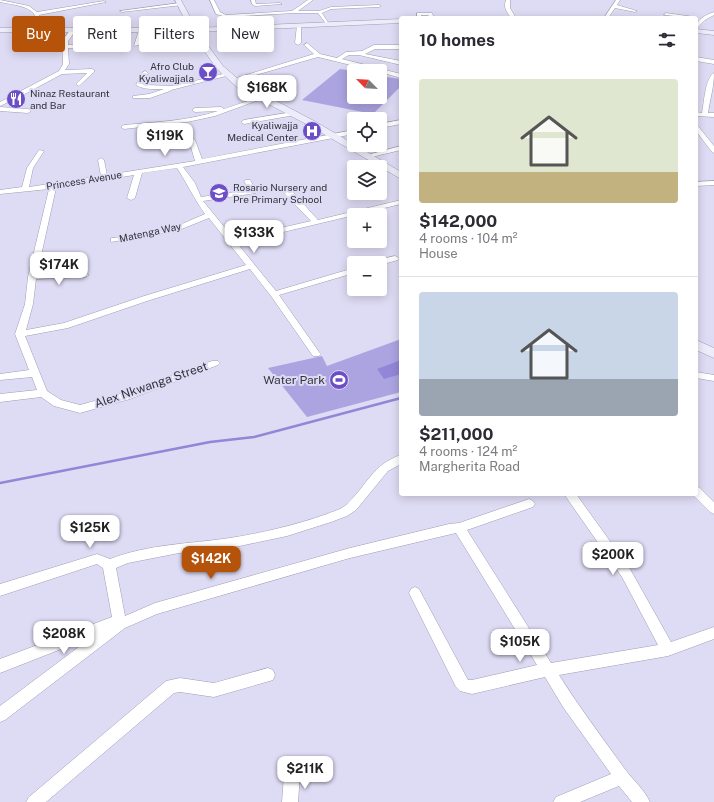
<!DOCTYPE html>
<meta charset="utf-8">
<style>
body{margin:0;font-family:"Public Sans",sans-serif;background:#f2f2f3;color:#2b2b33;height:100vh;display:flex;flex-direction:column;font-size:15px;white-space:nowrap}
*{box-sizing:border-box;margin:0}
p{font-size:13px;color:#7c7c81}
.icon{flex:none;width:22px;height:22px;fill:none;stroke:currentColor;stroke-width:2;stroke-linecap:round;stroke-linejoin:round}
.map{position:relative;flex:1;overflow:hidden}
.panel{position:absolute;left:399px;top:16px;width:299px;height:480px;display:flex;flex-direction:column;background:#fff;border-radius:4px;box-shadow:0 2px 10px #0003}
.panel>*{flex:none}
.top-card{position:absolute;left:12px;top:16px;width:327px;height:36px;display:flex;gap:8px}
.needle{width:26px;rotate:294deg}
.buttons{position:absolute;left:347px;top:64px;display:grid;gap:8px}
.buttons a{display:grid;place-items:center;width:40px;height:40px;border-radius:4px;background:#fff;box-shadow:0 2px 10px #0003;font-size:20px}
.price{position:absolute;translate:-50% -34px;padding:0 9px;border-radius:8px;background:#fff;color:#222;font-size:13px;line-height:26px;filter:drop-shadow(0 1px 2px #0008)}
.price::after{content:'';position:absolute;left:50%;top:24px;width:12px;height:9px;margin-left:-6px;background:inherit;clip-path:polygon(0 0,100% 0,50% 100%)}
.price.on{background:#b45309;color:#fff}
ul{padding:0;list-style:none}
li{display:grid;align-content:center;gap:8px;height:212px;padding:0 20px}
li+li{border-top:1px solid #e1e1e2}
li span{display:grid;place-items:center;height:124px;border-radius:4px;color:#555}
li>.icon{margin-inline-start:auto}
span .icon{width:72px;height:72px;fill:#fffc;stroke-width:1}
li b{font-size:17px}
h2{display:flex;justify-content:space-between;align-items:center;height:48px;padding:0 20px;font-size:17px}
.pill{padding:0 14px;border-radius:4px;background:#fff;box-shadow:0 2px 10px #0003;font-size:14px;line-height:36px}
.pill.on{background:#b45309;color:#fff}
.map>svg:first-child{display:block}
.green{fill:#aca4e1}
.water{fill:#9386d7}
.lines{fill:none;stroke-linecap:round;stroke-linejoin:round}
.stream{stroke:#9386d7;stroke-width:2.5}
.street-casing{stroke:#9f9cb4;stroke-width:1}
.secondary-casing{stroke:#9f9cb4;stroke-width:1}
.street{fill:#fff;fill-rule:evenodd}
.secondary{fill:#edecfa;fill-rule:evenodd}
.labels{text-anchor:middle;stroke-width:4;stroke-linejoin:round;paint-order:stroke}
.far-poi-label{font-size:10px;fill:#33323b;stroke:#dedbf4;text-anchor:end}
.far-street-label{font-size:10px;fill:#33323b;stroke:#dedbf4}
.poi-label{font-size:12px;fill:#33323b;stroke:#dedbf4;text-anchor:end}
.street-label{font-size:12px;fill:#33323b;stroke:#dedbf4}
</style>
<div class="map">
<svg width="714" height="802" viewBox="0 0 714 802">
<rect width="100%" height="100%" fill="#dedbf4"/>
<g class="green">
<polygon points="340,69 354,71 354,97 380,97 380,76 401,79 401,86 373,114 302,100"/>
<polygon points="401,339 401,392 307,417 268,368 322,356 327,366"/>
</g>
<polygon class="water" points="401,360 401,374 384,379 377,369"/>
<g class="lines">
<polyline class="stream" points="0,483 210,442 254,437 401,398"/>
<defs>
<g id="street">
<path d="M0 0 29 6 37 12 104 1 106 2 39 15C45 30 32 43 18 48L16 47V45C28 40 46 23 31 11 23 5 9 4 0 2Z"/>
<polygon points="210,0 214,0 220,12 226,15 292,11 308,0 313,0 298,11 319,11 331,7 379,5 381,6 379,7 331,9 322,13 329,24 327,25 318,13 294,13 226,17 216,14"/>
<polygon points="251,0 255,0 256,4 280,3 282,4 255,6 252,4"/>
<path d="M506 0H510V8L516 18H511C507 12 503 8 506 0Z"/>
<polygon points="616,0 620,0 617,5 637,11 635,12 615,8 608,18 604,18"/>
<polygon points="180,3 182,5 122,12 120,11"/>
<path d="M714 12V15L705 20 696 29C696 19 706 15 714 12Z"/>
<polygon points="417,13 432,13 434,18 430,18 428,15 421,15 421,18 417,18"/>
<polygon points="666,13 694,17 696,18 664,15"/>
<polygon points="299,24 301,25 301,43 298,45 295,43 297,25"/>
<polygon points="142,28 145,30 139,45 134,46 139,30"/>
<polygon points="71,29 76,30 68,41 68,45 98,45 101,47 98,49 68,48 69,64 65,70 92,69 94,70 94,72 79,86 76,84 87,73 62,74 21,96 0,106 0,102 59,71 63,64 62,41"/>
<polygon points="307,43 320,54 337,58 346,52 362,51 374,45 401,45 401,49 375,49 365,54 401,61 401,65 359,55 349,55 342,59 401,74 401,78 380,72 380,71 375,71 318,57 235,81 230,80 314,54 304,45"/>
<polygon points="696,57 714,60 714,64 696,61"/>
<path d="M145 71 148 73 142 84 146 85 174 86 227 73 230 75 171 90 170 91 150 98H133V96L149 94 164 89C155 89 144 90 136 85L142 73Z"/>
<path d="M714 73C714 86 710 100 708 113H714V117L696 116V112L702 113C704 103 705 78 714 73Z"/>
<path d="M259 97 264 98 215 116 187 122 124 129 121 127 124 125C155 122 188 121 218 111L195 112 192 110 195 108 221 107 224 109Z"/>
<polygon points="0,107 28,109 31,111 28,113 0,111"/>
<polygon points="293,112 296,114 295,115 244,124 241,122 244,120"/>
<polygon points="401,120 401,124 380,128 380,124"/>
<polygon points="696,125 698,126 714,146 714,153 712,152 696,131"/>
<path d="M354 130V134L183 167 195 183 201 197 249 190 244 181 246 180H250L257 191 256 193 203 201 234 239 311 221 284 193V189H290L318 220 401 200V204L237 243 276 291 354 268V273L279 295 319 352 321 354 319 356H313L271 296 250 269 147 301 68 328 25 336 47 391 61 400 80 405 123 393 212 361H218L220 363 218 365 130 399 80 413 54 406 41 397 0 402V394L37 390 32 377 0 380V374L29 370 15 334 25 304 28 277 49 189 0 194V190L22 187 27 168 39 150 44 151 33 168 29 187 101 176 98 160 101 158 104 160 107 175 195 161 189 140 192 138 195 140 202 159ZM177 168C187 183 194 199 205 214L177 226 114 238H111V242L179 230 209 218 246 265 141 297 64 323 26 330 33 304 36 279 85 277 89 275 85 273 37 274 56 188 134 175 127 198 131 200 135 198 142 173Z"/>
<polygon points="401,146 401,150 367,158 364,156"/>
<polygon points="714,181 714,185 696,186 696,182"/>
<polygon points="395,256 399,258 398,260 380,265 380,263 373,263 374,261"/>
<polygon points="696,372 714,375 714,381 696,378"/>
<path d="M401 455V464L388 471 356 510 347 516 331 522 287 536 230 548 179 553 128 563 116 568 125 616 155 603 350 548 449 524 459 523 529 499 533 501 535 504 533 507 467 530 551 663 658 645 622 577 564 494H576L630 569 671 642 714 627V639L668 656 559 675C579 707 602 737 624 768 632 779 644 789 650 802H632L619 786 580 802H553L556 797 611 774 563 707 545 677 472 694 460 691 456 687 409 593 411 589 415 587 419 589 468 680H472L537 665 456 533 350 558 157 614 125 628 5 720 0 722V706L92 637 0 673V659L112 617 103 568 97 564 0 596V584L97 554 110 559C149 544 189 544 230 538 262 533 296 525 327 514 334 511 343 509 348 503 367 485 373 464 401 455Z"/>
<polygon points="696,486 700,488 714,502 714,514 710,512 692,494 696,494"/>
<polygon points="268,668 273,670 275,675 273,680 214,697 180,692 174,693 46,802 26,802 29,797 166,681 180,678 214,683"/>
<polygon points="292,767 297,770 300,775 298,802 282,802 284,775 287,770"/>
</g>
<g id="secondary">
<polygon points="175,0 181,0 196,28 401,19 401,23 198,32 223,66 244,84 316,122 401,172 401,179 310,126 238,88 217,69 191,32 0,32 0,28 189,28"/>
<polygon points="696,29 714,31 714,35 696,33"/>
<polygon points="696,340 714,348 714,358 696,350"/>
</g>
</defs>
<use href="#street" class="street-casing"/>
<use href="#secondary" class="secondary-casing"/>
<use href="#street" class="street"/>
<use href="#secondary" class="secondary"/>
</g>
<defs>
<symbol id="bar-disc" viewBox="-11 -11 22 22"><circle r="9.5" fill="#6c4ec7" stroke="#dedbf4"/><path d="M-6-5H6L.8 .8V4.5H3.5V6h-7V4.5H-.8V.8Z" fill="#fff"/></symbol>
<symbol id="restaurant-disc" viewBox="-11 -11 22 22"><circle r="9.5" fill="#6c4ec7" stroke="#dedbf4"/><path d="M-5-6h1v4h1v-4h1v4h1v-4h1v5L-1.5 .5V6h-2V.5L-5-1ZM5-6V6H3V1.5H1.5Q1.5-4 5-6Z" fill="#fff"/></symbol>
<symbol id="hospital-disc" viewBox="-11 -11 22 22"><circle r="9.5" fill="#6c4ec7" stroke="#dedbf4"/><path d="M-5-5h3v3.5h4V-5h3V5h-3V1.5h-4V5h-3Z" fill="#fff"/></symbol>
<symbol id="school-disc" viewBox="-11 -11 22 22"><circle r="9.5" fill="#6c4ec7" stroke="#dedbf4"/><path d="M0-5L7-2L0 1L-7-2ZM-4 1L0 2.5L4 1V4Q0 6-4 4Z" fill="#fff"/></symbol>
<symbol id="stadium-disc" viewBox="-11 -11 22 22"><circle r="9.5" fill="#6c4ec7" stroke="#dedbf4"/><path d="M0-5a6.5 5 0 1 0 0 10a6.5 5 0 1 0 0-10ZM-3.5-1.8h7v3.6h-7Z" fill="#fff"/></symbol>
</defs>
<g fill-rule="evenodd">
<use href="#bar-disc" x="197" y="61" width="22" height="22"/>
<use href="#restaurant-disc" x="5" y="88" width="22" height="22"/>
<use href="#hospital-disc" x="301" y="120" width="22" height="22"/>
<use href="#school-disc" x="208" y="182" width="22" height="22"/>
<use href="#stadium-disc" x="328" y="369" width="22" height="22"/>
</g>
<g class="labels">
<g class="far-poi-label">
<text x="194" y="70">Afro Club<tspan x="194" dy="12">Kyaliwajjala</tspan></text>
<text x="30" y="97" text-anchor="start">Ninaz Restaurant<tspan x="30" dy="12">and Bar</tspan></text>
<text x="298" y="129">Kyaliwajja<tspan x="298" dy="12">Medical Center</tspan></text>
<text x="233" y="191" text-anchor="start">Rosario Nursery and<tspan x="233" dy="12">Pre Primary School</tspan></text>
</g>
<g class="far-street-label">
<text transform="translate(84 180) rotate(-9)" y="4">Princess Avenue</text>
<text transform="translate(150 232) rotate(-12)" y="4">Matenga Way</text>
</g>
<g class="poi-label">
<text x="325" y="384">Water Park</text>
</g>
<g class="street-label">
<text transform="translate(151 385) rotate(-19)" y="4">Alex Nkwanga Street</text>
</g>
</g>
</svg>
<div class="buttons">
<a><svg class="needle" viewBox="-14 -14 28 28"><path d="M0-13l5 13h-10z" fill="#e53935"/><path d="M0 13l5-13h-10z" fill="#7c7c81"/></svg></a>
<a><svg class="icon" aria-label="locate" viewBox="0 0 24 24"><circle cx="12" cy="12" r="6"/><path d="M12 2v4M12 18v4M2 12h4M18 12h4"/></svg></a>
<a><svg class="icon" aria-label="layers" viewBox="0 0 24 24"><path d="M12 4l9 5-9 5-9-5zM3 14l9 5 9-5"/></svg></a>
<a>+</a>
<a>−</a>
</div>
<b class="price" style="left:267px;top:109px">$168K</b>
<b class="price" style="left:165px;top:157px">$119K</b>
<b class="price" style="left:254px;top:254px">$133K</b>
<b class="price" style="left:59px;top:286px">$174K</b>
<b class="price" style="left:90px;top:549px">$125K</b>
<b class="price" style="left:613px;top:576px">$200K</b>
<b class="price on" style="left:211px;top:580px">$142K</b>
<b class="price" style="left:64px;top:655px">$208K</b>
<b class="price" style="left:520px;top:663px">$105K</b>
<b class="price" style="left:305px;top:790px">$211K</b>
<div class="top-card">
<a class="pill on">Buy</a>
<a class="pill">Rent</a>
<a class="pill">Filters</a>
<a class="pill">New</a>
</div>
<section class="panel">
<h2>10 homes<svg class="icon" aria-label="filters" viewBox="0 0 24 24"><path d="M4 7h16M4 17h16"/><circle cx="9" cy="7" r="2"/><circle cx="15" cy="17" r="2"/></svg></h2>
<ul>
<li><span style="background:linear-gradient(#dfe7d0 75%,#c2b280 0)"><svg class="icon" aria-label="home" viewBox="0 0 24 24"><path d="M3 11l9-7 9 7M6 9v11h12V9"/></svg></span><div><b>$142,000</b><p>4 rooms · 104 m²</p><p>House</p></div></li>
<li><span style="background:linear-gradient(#c9d6e8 70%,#9aa5b1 0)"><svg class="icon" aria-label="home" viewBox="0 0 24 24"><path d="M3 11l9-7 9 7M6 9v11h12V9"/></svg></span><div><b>$211,000</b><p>4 rooms · 124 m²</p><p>Margherita Road</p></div></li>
</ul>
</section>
</div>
